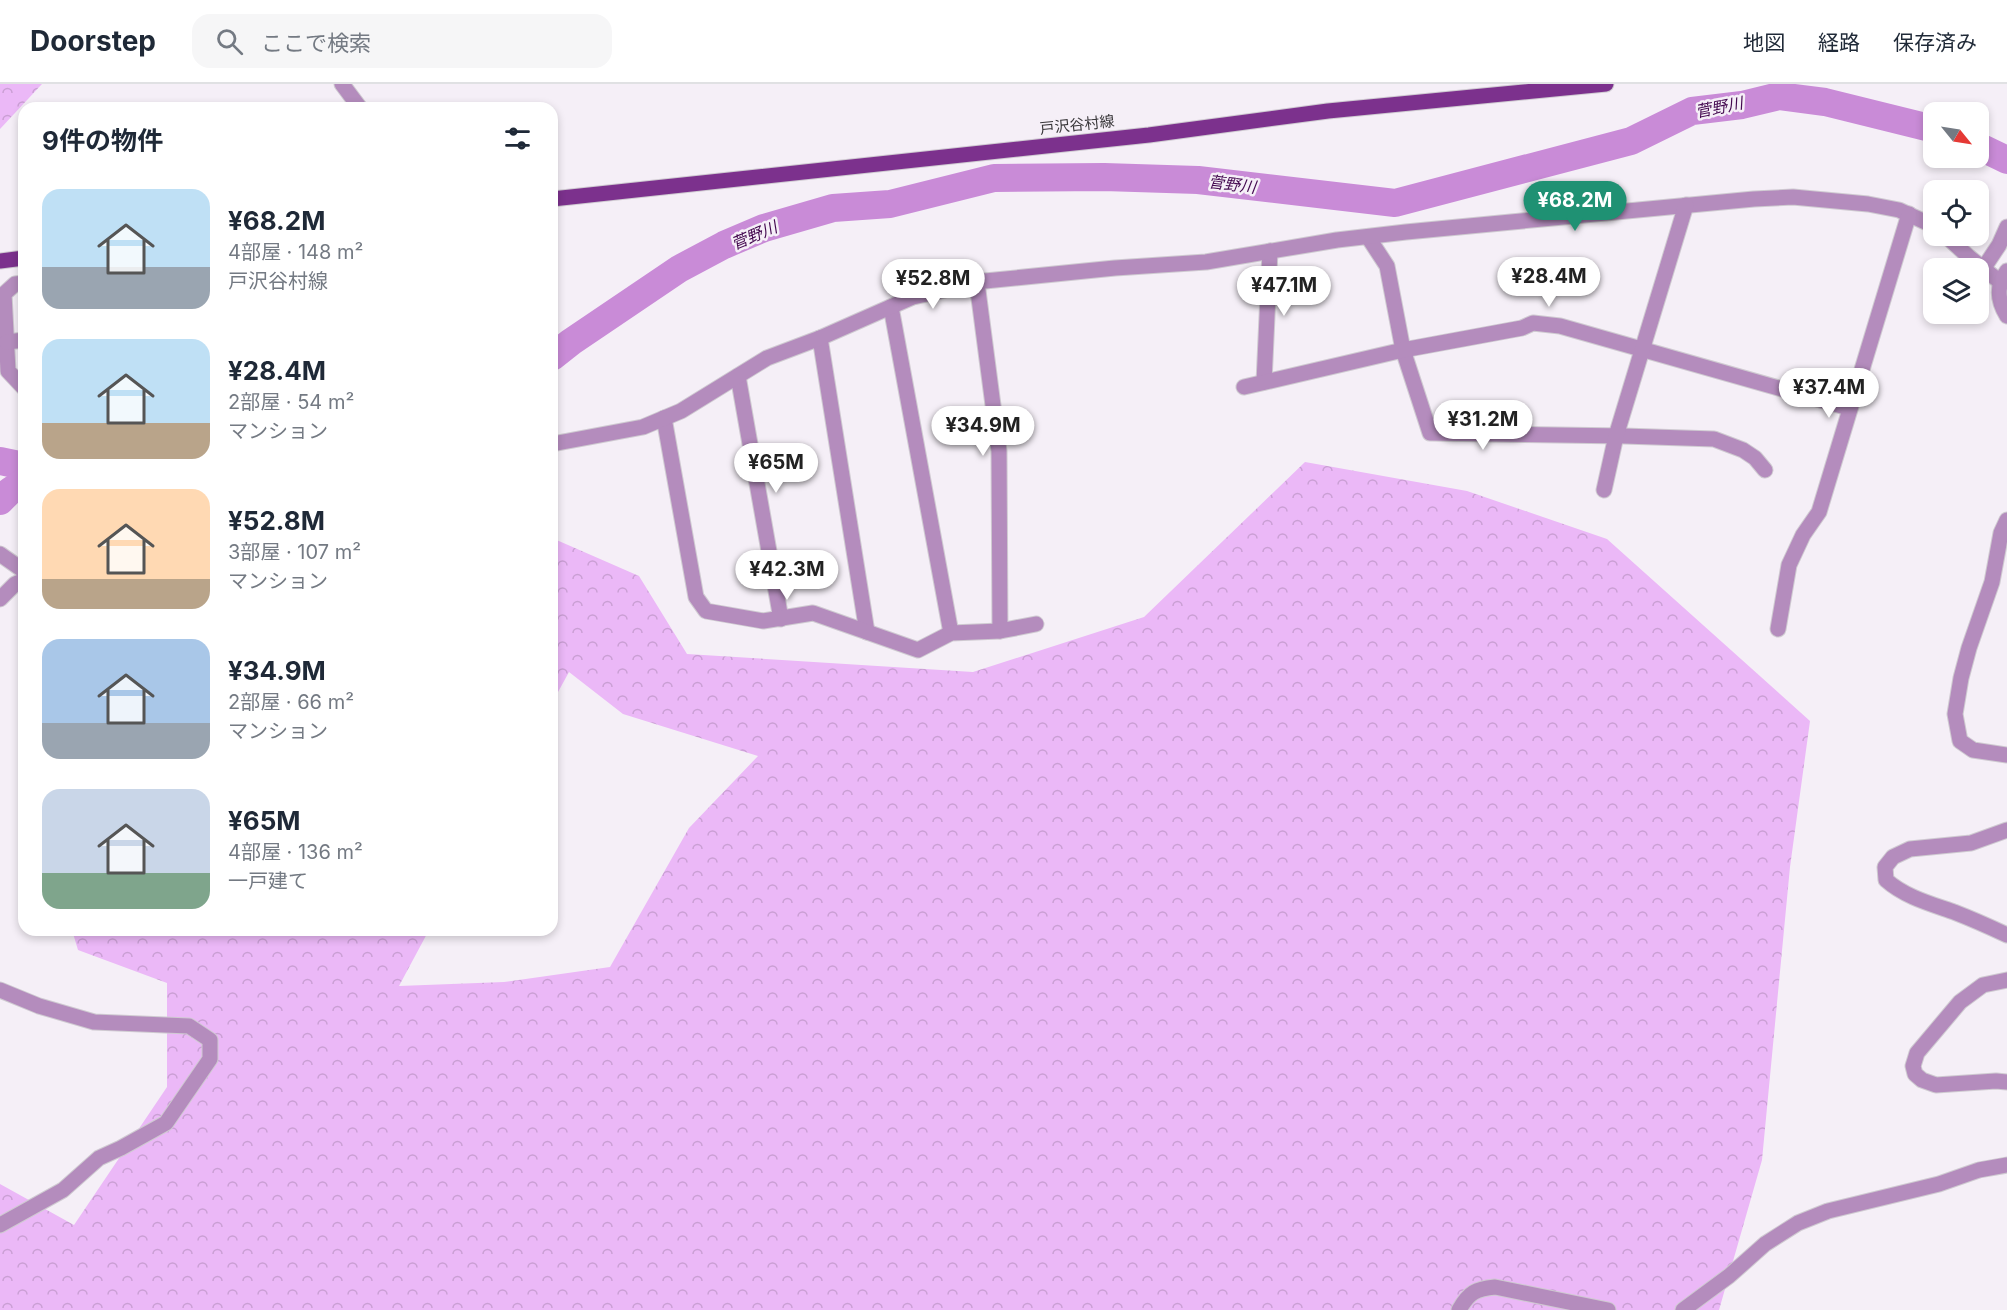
<!DOCTYPE html>
<html lang="ja">
<meta charset="utf-8">
<style>
body{margin:0;font-family:Inter,"Noto Sans JP",sans-serif;background:#f6f6f7;color:#1f2937;height:100vh;display:flex;flex-direction:column;font-size:22px;white-space:nowrap}
*{box-sizing:border-box;margin:0}
p{font-size:20px;color:#747a83}
.icon{flex:none;width:33px;height:33px;fill:none;stroke:currentColor;stroke-width:2;stroke-linecap:round;stroke-linejoin:round}
.map{position:relative;flex:1;overflow:hidden}
.panel{position:absolute;left:18px;top:18px;width:540px;height:834px;display:flex;flex-direction:column;background:#fff;border-radius:18px;box-shadow:0 3px 9px #0003}
.panel>*{flex:none}
.needle{width:39px;rotate:120deg}
.buttons{position:absolute;left:1923px;top:18px;display:grid;gap:12px}
.buttons a{display:grid;place-items:center;width:66px;height:66px;border-radius:12px;background:#fff;box-shadow:0 3px 9px #0003;font-size:30px}
.price{position:absolute;translate:-50% -51px;padding:0 14px;border-radius:21px;background:#fff;color:#222;font-size:20px;line-height:39px;filter:drop-shadow(0 2px 3px #0008)}
.price::after{content:'';position:absolute;left:50%;top:36px;width:18px;height:14px;margin-left:-9px;background:inherit;clip-path:polygon(0 0,100% 0,50% 100%)}
.price.on{background:#1f9173;color:#fff}
ul{padding:0;list-style:none}
li{display:flex;align-items:center;gap:18px;height:150px;padding:0 24px}
li span{display:grid;place-items:center;flex:none;width:168px;height:120px;border-radius:18px;color:#555}
li>.icon{margin-inline-start:auto}
span .icon{width:72px;height:72px;fill:#fffc;stroke-width:1}
li b{font-size:26px}
h2{display:flex;justify-content:space-between;align-items:center;height:72px;padding:0 24px;font-size:26px}
header{display:flex;align-items:center;gap:36px;box-sizing:border-box;height:84px;padding:0 30px;background:#fff;border-bottom:2px solid #e0e1e3}
header strong{font-size:28px}
nav{display:flex;gap:33px;margin-inline-start:auto;font-size:21px}
.search{width:420px;height:54px;background:#f6f6f7;display:flex;align-items:center;gap:15px;box-sizing:border-box;padding:0 21px;border-radius:18px;color:#747a83;font-size:22px}
.map>svg:first-child{display:block}
.forest{fill:url(#forest-crowns)}
.lines{fill:none;stroke-linecap:round;stroke-linejoin:round}
.river{stroke:#c98bd7;stroke-width:28}
.minor-casing{stroke:#cfcad1;stroke-width:17}
.major-casing{stroke:#cfcad1;stroke-width:17}
.minor{stroke:#b48cbd;stroke-width:15}
.major{stroke:#7c318d;stroke-width:15}
.labels{text-anchor:middle;stroke-width:5;stroke-linejoin:round;paint-order:stroke}
.street-label{font-size:15px;fill:#383639;stroke:#f5eff7}
.water-label{font-size:16px;font-style:italic;fill:#440950;stroke:#f5eff7}
</style>
<header>
<strong>Doorstep</strong>
<div class="search"><svg class="icon" aria-label="search" viewBox="0 0 24 24"><circle cx="10" cy="10" r="6"/><path d="M15 15l6 6"/></svg>ここで検索</div>
<nav><a>地図</a><a>経路</a><a>保存済み</a></nav>
</header>
<div class="map">
<svg width="2007" height="1226" viewBox="0 0 2007 1226">
<defs>
<pattern id="forest-crowns" width="20" height="18" patternUnits="userSpaceOnUse" patternTransform="scale(1.5)"><rect width="20" height="18" fill="#ebb8f7"/><path d="M2 6a3 3 0 1 1 6 0M12 15a3 3 0 1 1 6 0" fill="none" stroke="#ca9fd4"/></pattern>
</defs>
<rect width="100%" height="100%" fill="#f5eff7"/>
<g class="forest">
<polygon points="0,0 42,0 0,45"/>
<polygon points="1305,378 1467,407 1607,455 1810,637 1790,783 1762,1076 1719,1226 0,1226 0,1100 74,1141 167,1003 167,899 78,866 72,846 429,846 399,902 504,898 610,883 689,744 758,672 623,630 569,588 552,619 552,454 639,492 687,570 973,588 1144,533"/>
</g>
<g class="lines">
<g class="river">
<polyline points="1978,62 2007,76"/>
<polyline points="552,273 571,258 679,185 724,161 764,144 833,124 890,120 994,94 1104,93 1198,96 1395,119 1631,57 1692,27 1742,21 1779,12 1825,18 1934,45"/>
<polyline points="0,377 24,382"/>
<polyline points="0,417 10,407 24,398"/>
</g>
<defs>
<g id="minor">
<polyline points="342,0 360,24"/>
<polyline points="1946,152 1969,173 1999,197"/>
<polyline points="1368,153 1387,182 1403,266 1430,349 1624,352 1714,355 1743,366 1755,374 1765,386"/>
<polyline points="1983,185 1999,161 2007,143"/>
<path d="M2007 187C1996 202 1997 216 2007 232"/>
<polyline points="24,199 15,200 4,210 8,287 24,304"/>
<polyline points="977,199 999,367 1000,547"/>
<polyline points="891,223 951,549"/>
<polyline points="820,254 867,548"/>
<polyline points="7,258 24,256"/>
<polyline points="738,292 781,535"/>
<polyline points="1264,298 1270,167"/>
<polyline points="1244,303 1403,266 1522,244 1533,239 1560,242 1849,324"/>
<polyline points="664,334 696,513 706,527 763,537 813,529 918,566 951,549 1000,547 1036,540"/>
<polyline points="552,360 643,343 681,327 767,274 820,254 913,213 985,197 1115,184 1206,178 1337,156 1406,148 1754,115 1793,113 1868,120 1899,126 1934,142"/>
<polyline points="1604,406 1616,352 1686,121"/>
<polyline points="2007,436 2001,449 1992,498 1969,564 1961,594 1955,630 1960,657 1973,666 2007,671"/>
<polyline points="0,470 24,487"/>
<polyline points="0,515 15,500 24,496"/>
<polyline points="1778,545 1789,481 1803,451 1819,428 1909,130"/>
<path d="M2007 746 1971 759 1910 765 1893 773 1885 783 1886 796C1905 813 1931 820 1954 828 1972 835 1990 843 2007 851"/>
<polyline points="2007,896 1983,901 1960,918 1917,969 1913,982 1915,990 1922,996 1936,1001 1996,997 2007,998"/>
<polyline points="0,906 39,922 94,938 189,942 210,956 210,975 166,1039 121,1064 99,1074 63,1106 0,1141"/>
<path d="M1459 1226C1469 1208 1476 1205 1495 1203L1608 1226"/>
<polyline points="1683,1226 1729,1192 1765,1160 1798,1139 1828,1127 1939,1100 1979,1086 2007,1081"/>
</g>
<g id="major">
<polyline points="552,115 1149,51 1328,27 1606,0"/>
<polyline points="0,177 24,174"/>
</g>
</defs>
<use href="#minor" class="minor-casing"/>
<use href="#major" class="major-casing"/>
<use href="#minor" class="minor"/>
<use href="#major" class="major"/>
</g>
<g class="labels">
<g class="street-label">
<text transform="translate(1077 41) rotate(-6)" y="5">戸沢谷村線</text>
</g>
<g class="water-label">
<text transform="translate(1719 23) rotate(-11)" y="6">菅野川</text>
<text transform="translate(1232 100) rotate(7)" y="6">菅野川</text>
<text transform="translate(754 151) rotate(-23)" y="6">菅野川</text>
</g>
</g>
</svg>
<div class="buttons">
<a><svg class="needle" viewBox="-14 -14 28 28"><path d="M0-13l5 13h-10z" fill="#e53935"/><path d="M0 13l5-13h-10z" fill="#747a83"/></svg></a>
<a><svg class="icon" aria-label="locate" viewBox="0 0 24 24"><circle cx="12" cy="12" r="6"/><path d="M12 2v4M12 18v4M2 12h4M18 12h4"/></svg></a>
<a><svg class="icon" aria-label="layers" viewBox="0 0 24 24"><path d="M12 4l9 5-9 5-9-5zM3 14l9 5 9-5"/></svg></a>
</div>
<b class="price on" style="left:1575px;top:148px">¥68.2M</b>
<b class="price" style="left:1549px;top:224px">¥28.4M</b>
<b class="price" style="left:933px;top:226px">¥52.8M</b>
<b class="price" style="left:1284px;top:233px">¥47.1M</b>
<b class="price" style="left:1829px;top:335px">¥37.4M</b>
<b class="price" style="left:1483px;top:367px">¥31.2M</b>
<b class="price" style="left:983px;top:373px">¥34.9M</b>
<b class="price" style="left:776px;top:410px">¥65M</b>
<b class="price" style="left:787px;top:517px">¥42.3M</b>
<section class="panel">
<h2>9件の物件<svg class="icon" aria-label="filters" viewBox="0 0 24 24"><path d="M4 7h16M4 17h16"/><circle cx="9" cy="7" r="2"/><circle cx="15" cy="17" r="2"/></svg></h2>
<ul>
<li><span style="background:linear-gradient(#bfe0f5 65%,#9aa5b1 0)"><svg class="icon" aria-label="home" viewBox="0 0 24 24"><path d="M3 11l9-7 9 7M6 9v11h12V9"/></svg></span><div><b>¥68.2M</b><p>4部屋 · 148 m²</p><p>戸沢谷村線</p></div></li>
<li><span style="background:linear-gradient(#bfe0f5 70%,#b9a48a 0)"><svg class="icon" aria-label="home" viewBox="0 0 24 24"><path d="M3 11l9-7 9 7M6 9v11h12V9"/></svg></span><div><b>¥28.4M</b><p>2部屋 · 54 m²</p><p>マンション</p></div></li>
<li><span style="background:linear-gradient(#ffd9b3 75%,#b9a48a 0)"><svg class="icon" aria-label="home" viewBox="0 0 24 24"><path d="M3 11l9-7 9 7M6 9v11h12V9"/></svg></span><div><b>¥52.8M</b><p>3部屋 · 107 m²</p><p>マンション</p></div></li>
<li><span style="background:linear-gradient(#a9c7e8 70%,#9aa5b1 0)"><svg class="icon" aria-label="home" viewBox="0 0 24 24"><path d="M3 11l9-7 9 7M6 9v11h12V9"/></svg></span><div><b>¥34.9M</b><p>2部屋 · 66 m²</p><p>マンション</p></div></li>
<li><span style="background:linear-gradient(#c9d6e8 70%,#7fa58c 0)"><svg class="icon" aria-label="home" viewBox="0 0 24 24"><path d="M3 11l9-7 9 7M6 9v11h12V9"/></svg></span><div><b>¥65M</b><p>4部屋 · 136 m²</p><p>一戸建て</p></div></li>
</ul>
</section>
</div>
